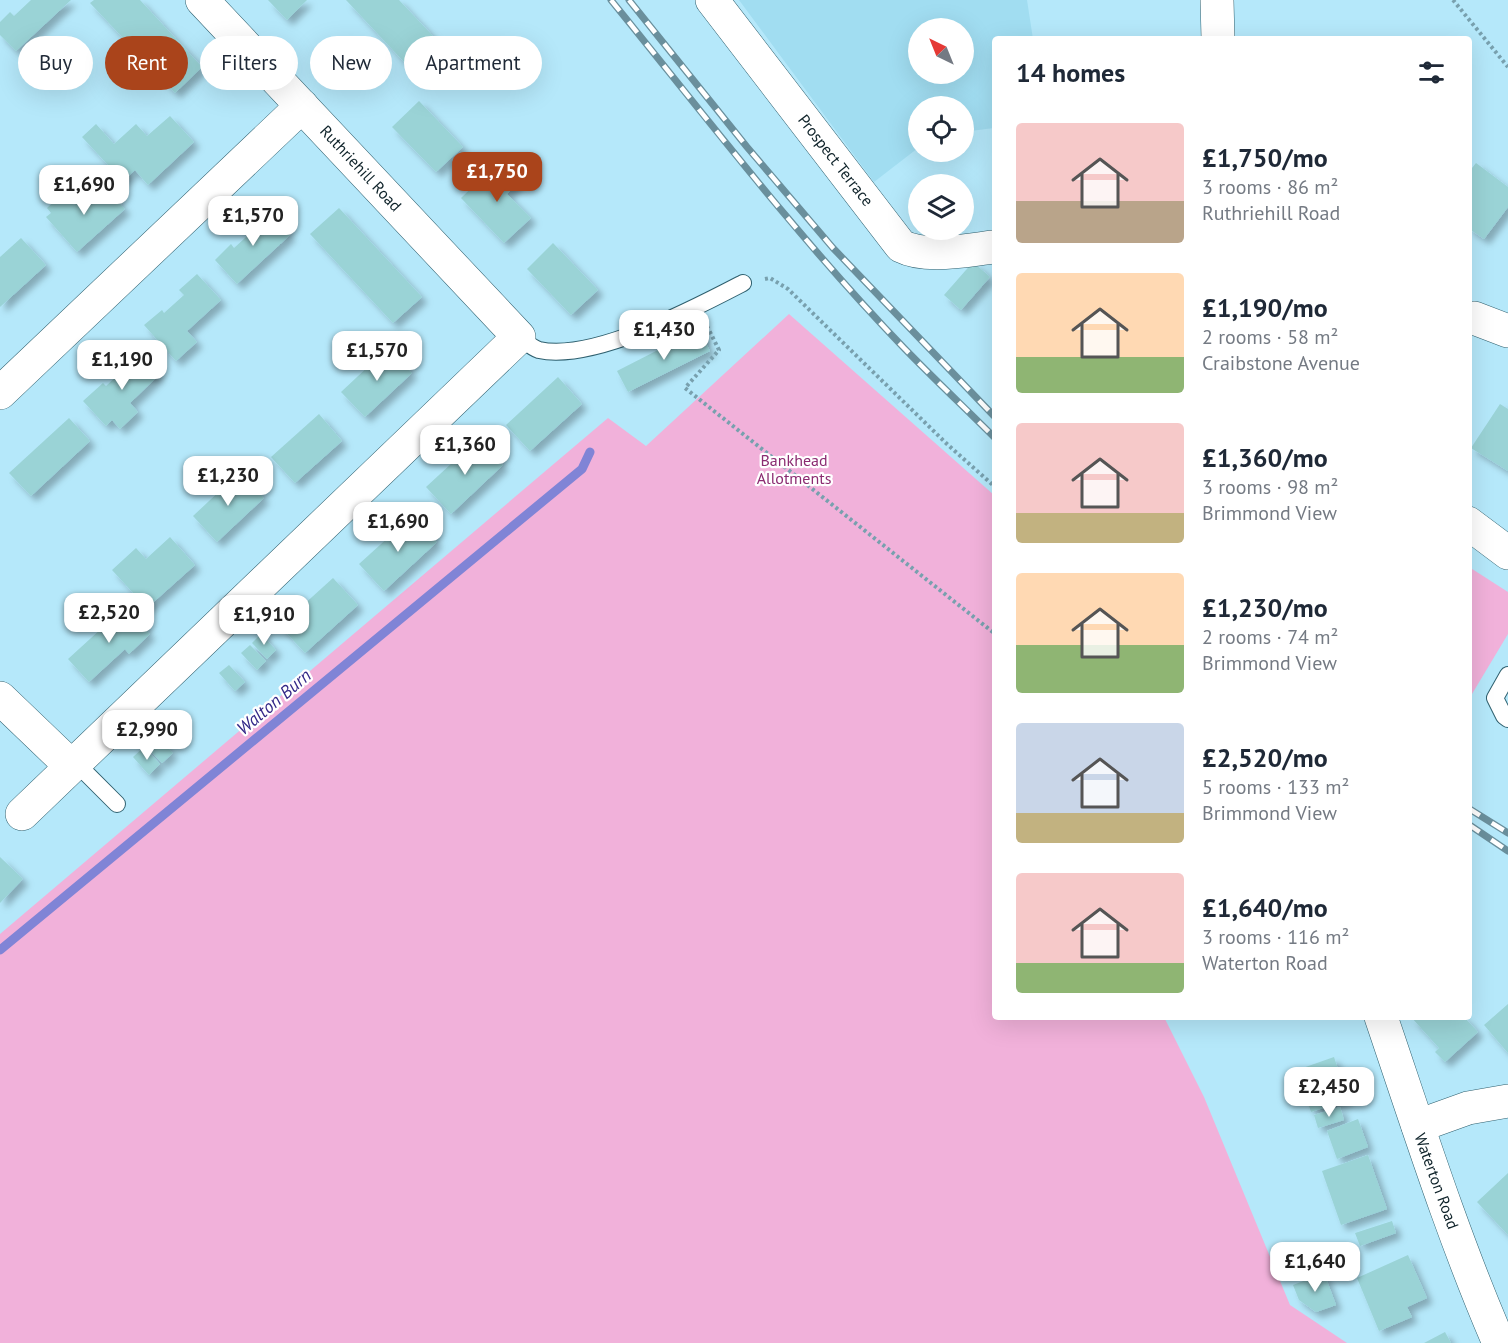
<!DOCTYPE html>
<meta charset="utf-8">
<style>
body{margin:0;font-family:"PT Sans",sans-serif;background:#f6f6f7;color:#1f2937;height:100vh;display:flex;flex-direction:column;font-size:22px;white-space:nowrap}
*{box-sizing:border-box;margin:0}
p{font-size:20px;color:#747a83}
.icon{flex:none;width:33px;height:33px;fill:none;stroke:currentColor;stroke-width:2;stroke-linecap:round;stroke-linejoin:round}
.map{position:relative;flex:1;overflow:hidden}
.sheet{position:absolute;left:992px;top:36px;width:480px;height:984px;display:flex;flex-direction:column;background:#fff;border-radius:6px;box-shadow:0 6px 24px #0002}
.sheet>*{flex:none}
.top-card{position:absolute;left:18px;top:36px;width:570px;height:54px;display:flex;gap:12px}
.needle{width:39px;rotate:317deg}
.buttons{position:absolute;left:908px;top:18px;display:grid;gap:12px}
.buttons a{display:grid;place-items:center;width:66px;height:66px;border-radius:50%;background:#fff;box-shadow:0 6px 24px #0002;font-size:30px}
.price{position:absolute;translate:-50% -51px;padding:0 14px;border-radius:12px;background:#fff;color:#222;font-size:20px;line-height:39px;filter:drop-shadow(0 2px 3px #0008)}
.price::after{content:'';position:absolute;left:50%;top:36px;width:18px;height:14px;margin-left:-9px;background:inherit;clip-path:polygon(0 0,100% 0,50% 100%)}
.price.on{background:#aa441b;color:#fff}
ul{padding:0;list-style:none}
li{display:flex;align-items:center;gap:18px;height:150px;padding:0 24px}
li span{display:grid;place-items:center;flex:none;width:168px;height:120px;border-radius:6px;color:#555}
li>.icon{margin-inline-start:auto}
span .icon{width:72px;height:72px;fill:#fffc;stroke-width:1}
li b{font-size:26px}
h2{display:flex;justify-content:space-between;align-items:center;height:72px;padding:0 24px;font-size:26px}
.tag{padding:0 21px;border-radius:27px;background:#fff;box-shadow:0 6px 24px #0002;font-size:21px;line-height:54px}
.tag.on{background:#aa441b;color:#fff}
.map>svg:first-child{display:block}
.built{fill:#a1ddf1;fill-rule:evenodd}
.green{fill:#f1b1da}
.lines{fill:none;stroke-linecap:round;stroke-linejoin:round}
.stream{stroke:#8084d6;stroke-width:9}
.building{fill:#9ad3d6;filter:url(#shadow)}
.lane-casing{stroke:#2f606f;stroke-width:18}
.street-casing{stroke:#2f606f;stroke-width:34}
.path{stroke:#78a0ae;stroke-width:4;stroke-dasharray:3 3;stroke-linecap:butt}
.lane{stroke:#fff;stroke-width:16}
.street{stroke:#fff;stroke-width:33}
.rail-casing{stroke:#6a8f9c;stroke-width:7}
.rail{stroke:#fff;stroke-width:4.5;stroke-dasharray:14;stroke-linecap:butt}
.labels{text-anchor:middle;stroke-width:4.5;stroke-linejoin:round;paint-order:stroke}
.street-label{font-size:16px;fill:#0e2229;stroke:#fff}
.park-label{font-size:16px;fill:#8b2b71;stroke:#fff}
.water-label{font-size:18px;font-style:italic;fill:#332988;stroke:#fff}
</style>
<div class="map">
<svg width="1508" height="1343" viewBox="0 0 1508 1343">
<defs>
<filter id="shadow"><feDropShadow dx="5.5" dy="5.5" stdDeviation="3" flood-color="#0004"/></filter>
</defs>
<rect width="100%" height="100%" fill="#b5e8fa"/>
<path class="built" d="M739 0H1027L1033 39H994V128L963 132V106H918V148L874 182ZM918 28H963V74H918Z"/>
<g class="green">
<polygon points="789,314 994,495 994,1017 1164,1017 1204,1097 1290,1305 1347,1343 0,1343 0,934 608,418 646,446"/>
<polygon points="1469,567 1508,592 1508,634 1469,699"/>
</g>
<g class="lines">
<polyline class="stream" points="0,950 582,469 590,452"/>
</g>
<g class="building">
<polygon points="31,0 71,0 16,51 0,35 0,22 10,12 14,16"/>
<polygon points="94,0 140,0 202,67 175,93 90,3"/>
<polygon points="268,0 307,0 287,20"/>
<polygon points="346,0 399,0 449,53 421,80"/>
<polygon points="419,101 463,147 436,172 392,127"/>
<polygon points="170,116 194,142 148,185 135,170 123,181 82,137 96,124 114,144 136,124 147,136"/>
<polygon points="498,162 518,183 507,194 531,218 504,243 461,198"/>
<polygon points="1476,163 1508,187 1508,207 1484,239 1468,228 1468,173"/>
<polygon points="99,182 125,209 77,252 46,217 51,213 47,208 63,193 74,205"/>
<polygon points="339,208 422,297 393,323 310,234"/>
<polygon points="267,209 290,235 237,284 215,260 231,244 234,248 256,228 252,223"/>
<polygon points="21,238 46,265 0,307 0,257"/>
<polygon points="553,243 598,290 571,315 527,269"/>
<polygon points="973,262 990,277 961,310 944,295"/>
<polygon points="197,274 221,300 187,331 197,342 176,361 144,325 162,310 164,313 184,295 179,290"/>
<polygon points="699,329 710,351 628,392 617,371"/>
<polygon points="388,348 412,373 365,417 341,392"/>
<polygon points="136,350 159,375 130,403 138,412 120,429 112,420 106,426 83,401 103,383 106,386 122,371 118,366"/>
<polygon points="558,377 582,404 530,451 506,425"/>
<polygon points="1500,404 1508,409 1508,471 1471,448"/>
<polygon points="319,414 342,441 295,483 271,457"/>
<polygon points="69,418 90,441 31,496 9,473"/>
<polygon points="479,438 503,465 451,514 426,487"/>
<polygon points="240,472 264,498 217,542 193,516"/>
<polygon points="413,515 437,542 384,591 359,564"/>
<polygon points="170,537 195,565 147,608 112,570 136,548 146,559"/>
<polygon points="333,578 358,605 305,653 280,626"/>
<polygon points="125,607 150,634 129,654 125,649 89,682 68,659"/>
<polygon points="261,634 276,650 267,659 252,643"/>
<polygon points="250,645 266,661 257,670 241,653"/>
<polygon points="229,665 245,682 235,691 219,673"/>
<polygon points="156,736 173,753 162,763 145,745"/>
<polygon points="144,747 160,764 149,775 133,757"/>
<polygon points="0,857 23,879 0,903"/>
<polygon points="1508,1004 1508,1053 1484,1025"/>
<polygon points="1411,1017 1464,1017 1478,1032 1445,1062 1435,1052 1439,1048"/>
<polygon points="1334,1057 1348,1100 1311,1112 1297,1070"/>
<polygon points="1340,1107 1344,1120 1318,1128 1314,1115"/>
<polygon points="1358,1119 1368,1147 1337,1159 1327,1131"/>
<polygon points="1368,1155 1387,1209 1341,1225 1322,1171"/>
<polygon points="1508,1173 1508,1235 1477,1202"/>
<polygon points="1392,1221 1396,1233 1360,1246 1355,1233"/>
<polygon points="1408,1255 1427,1298 1407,1307 1412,1317 1379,1331 1357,1278"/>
<polygon points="1324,1273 1336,1305 1316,1312 1299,1300 1293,1285"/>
<polygon points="1445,1332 1451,1343 1424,1343"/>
</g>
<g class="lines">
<defs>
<g id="lane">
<path d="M519 337C525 341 532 348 539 350 593 362 695 308 743 283"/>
<polyline points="1508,675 1495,698 1504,716 1508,719"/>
<polyline points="75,762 117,804"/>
</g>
<g id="street">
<path d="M712 0 901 246C927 259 966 250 994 247"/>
<polyline points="1217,0 1218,39"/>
<polyline points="1468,319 1474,318 1508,331"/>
<polyline points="0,393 302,106"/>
<polyline points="1468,523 1508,553"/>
<polyline points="0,698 71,766"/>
<polyline points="22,814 519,337 202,0"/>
<path d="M1381 1017C1418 1126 1453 1237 1499 1343"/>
<polyline points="1418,1126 1468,1108 1508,1101"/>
</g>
</defs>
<use href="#lane" class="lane-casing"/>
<use href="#street" class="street-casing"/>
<g class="path">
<polyline points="1453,0 1508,67"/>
<polyline points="765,279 770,278 788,289 948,445 994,486"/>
<polyline points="707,326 719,350 685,388 994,633"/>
</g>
<use href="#lane" class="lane"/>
<use href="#street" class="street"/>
<defs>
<g id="rail">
<path d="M611 0C706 117 799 239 904 348 933 378 964 407 994 437"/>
<polyline points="629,0 747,147 833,248 994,416"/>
<polyline points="1468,808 1508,833"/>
<polyline points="1468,824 1508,851"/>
</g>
</defs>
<use href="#rail" class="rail-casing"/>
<use href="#rail" class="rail"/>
</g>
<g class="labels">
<g class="street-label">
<text transform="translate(836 160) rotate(52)" y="6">Prospect Terrace</text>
<text transform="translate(361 168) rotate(47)" y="6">Ruthriehill Road</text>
<text transform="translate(1437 1181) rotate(70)" y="6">Waterton Road</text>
</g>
<g class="park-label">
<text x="794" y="466">Bankhead<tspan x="794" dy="18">Allotments</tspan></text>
</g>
<g class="water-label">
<text transform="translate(274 702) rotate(-40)" y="6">Walton Burn</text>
</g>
</g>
</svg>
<div class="buttons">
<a><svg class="needle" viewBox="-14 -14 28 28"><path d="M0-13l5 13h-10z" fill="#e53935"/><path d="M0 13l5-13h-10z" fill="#747a83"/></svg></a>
<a><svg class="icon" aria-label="locate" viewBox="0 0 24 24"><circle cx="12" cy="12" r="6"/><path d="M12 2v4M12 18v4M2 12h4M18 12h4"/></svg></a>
<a><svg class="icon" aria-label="layers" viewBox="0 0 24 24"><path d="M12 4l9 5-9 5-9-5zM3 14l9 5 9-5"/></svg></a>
</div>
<b class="price on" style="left:497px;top:203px">£1,750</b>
<b class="price" style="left:84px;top:216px">£1,690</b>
<b class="price" style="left:253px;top:247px">£1,570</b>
<b class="price" style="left:664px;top:361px">£1,430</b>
<b class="price" style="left:377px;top:382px">£1,570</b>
<b class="price" style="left:122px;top:391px">£1,190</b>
<b class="price" style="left:465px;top:476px">£1,360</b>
<b class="price" style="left:228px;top:507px">£1,230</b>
<b class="price" style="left:398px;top:553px">£1,690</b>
<b class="price" style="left:109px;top:644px">£2,520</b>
<b class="price" style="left:264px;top:646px">£1,910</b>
<b class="price" style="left:147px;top:761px">£2,990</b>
<b class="price" style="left:1329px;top:1118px">£2,450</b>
<b class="price" style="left:1315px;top:1293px">£1,640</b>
<div class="top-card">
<a class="tag">Buy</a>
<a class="tag on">Rent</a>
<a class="tag">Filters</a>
<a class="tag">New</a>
<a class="tag">Apartment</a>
</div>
<section class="sheet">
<h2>14 homes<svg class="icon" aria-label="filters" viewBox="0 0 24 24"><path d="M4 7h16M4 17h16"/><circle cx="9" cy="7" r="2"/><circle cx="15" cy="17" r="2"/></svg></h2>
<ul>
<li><span style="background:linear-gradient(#f6c9c9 65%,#b9a48a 0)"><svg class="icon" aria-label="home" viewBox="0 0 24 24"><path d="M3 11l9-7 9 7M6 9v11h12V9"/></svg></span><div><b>£1,750/mo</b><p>3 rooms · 86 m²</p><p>Ruthriehill Road</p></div></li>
<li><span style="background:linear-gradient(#ffd9b3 70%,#8fb573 0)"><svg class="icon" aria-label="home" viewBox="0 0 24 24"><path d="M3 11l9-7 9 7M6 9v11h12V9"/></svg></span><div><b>£1,190/mo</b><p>2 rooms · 58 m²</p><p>Craibstone Avenue</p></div></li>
<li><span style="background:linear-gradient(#f6c9c9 75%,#c2b280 0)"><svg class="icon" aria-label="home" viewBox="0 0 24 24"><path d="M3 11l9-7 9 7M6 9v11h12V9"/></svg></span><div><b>£1,360/mo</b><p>3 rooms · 98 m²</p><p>Brimmond View</p></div></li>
<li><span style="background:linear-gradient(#ffd9b3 60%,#8fb573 0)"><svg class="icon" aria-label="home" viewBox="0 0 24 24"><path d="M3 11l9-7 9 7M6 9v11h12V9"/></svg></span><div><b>£1,230/mo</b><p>2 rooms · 74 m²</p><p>Brimmond View</p></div></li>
<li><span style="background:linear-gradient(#c9d6e8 75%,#c2b280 0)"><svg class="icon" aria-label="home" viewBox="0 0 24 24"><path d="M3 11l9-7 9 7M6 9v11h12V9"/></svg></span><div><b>£2,520/mo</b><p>5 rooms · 133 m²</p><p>Brimmond View</p></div></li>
<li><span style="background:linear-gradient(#f6c9c9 75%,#8fb573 0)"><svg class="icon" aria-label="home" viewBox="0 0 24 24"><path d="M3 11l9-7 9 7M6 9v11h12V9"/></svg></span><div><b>£1,640/mo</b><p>3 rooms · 116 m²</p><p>Waterton Road</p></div></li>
</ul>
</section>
</div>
